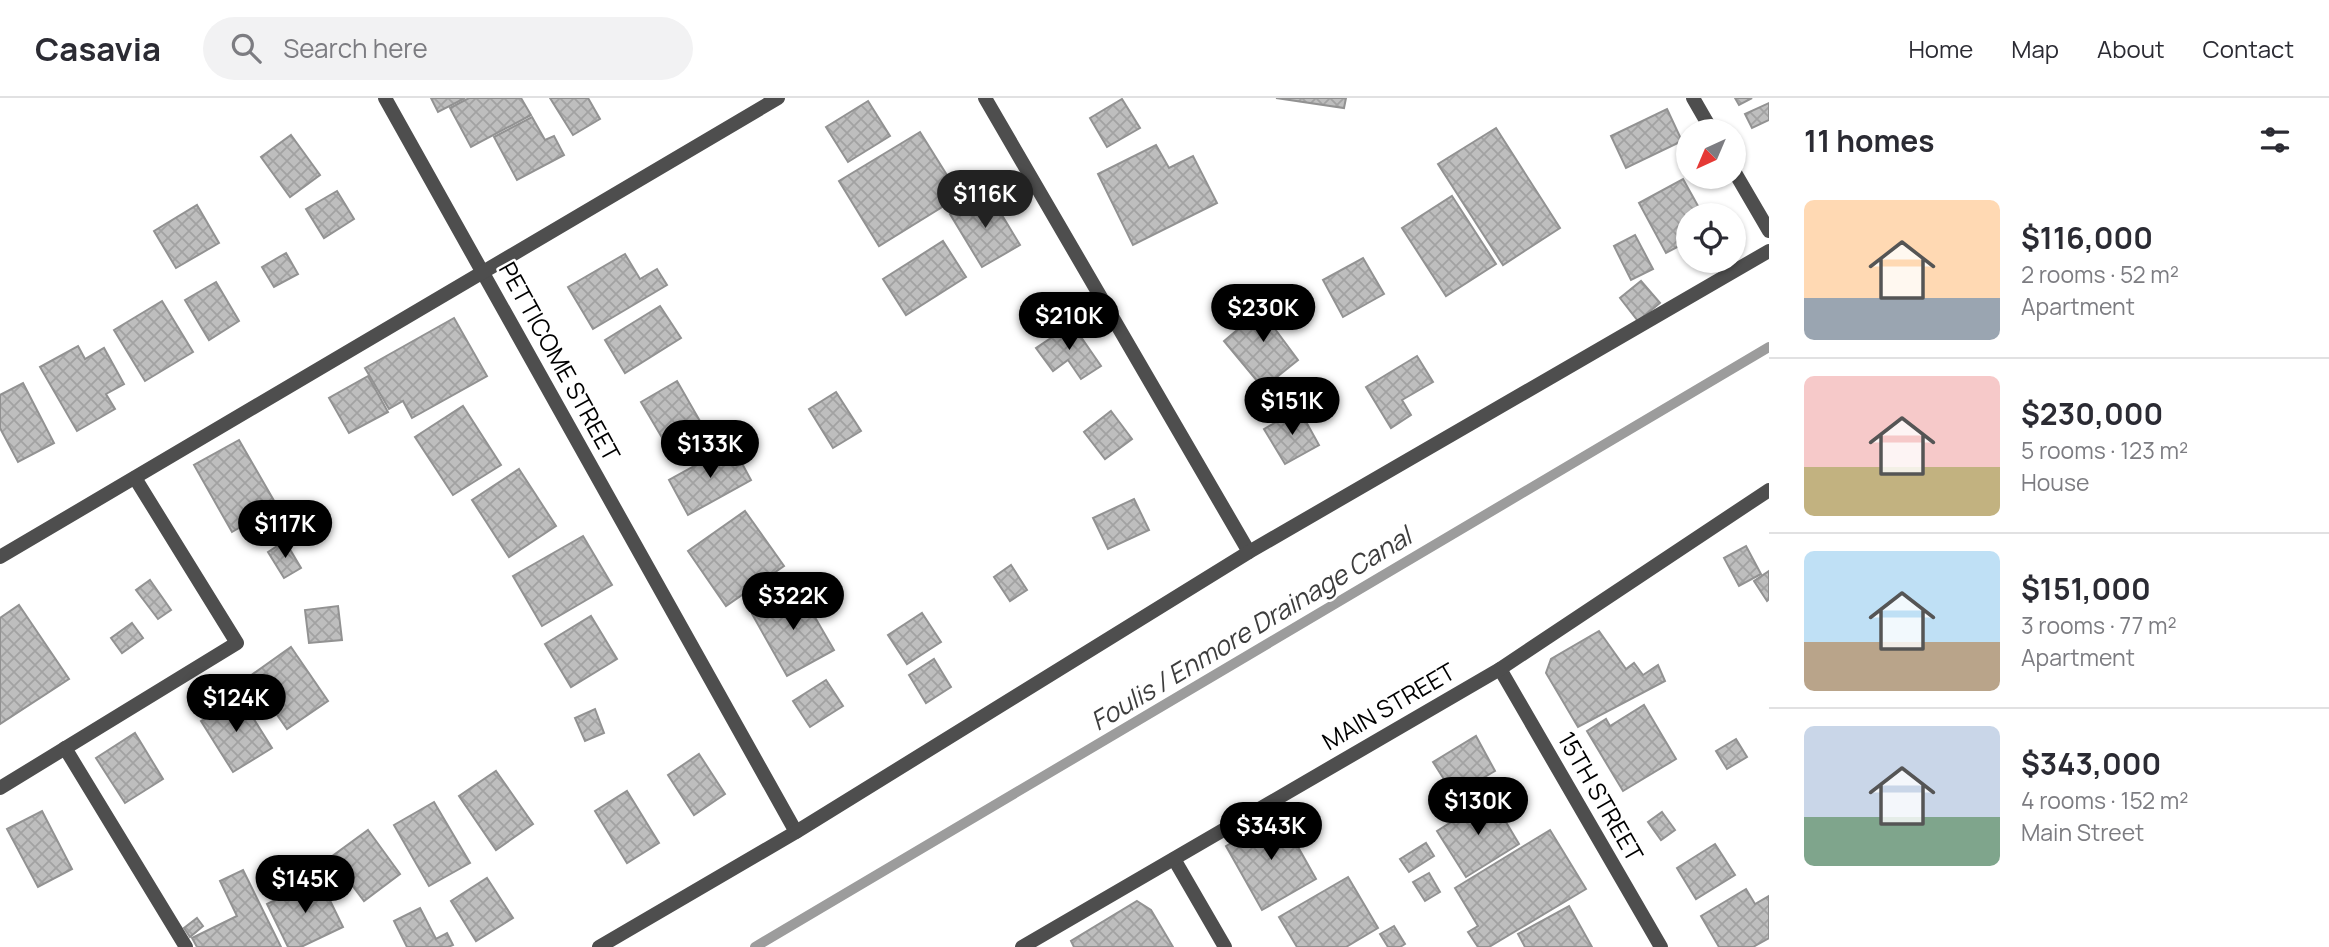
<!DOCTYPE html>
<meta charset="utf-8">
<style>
body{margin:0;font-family:Manrope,sans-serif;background:#f2f2f3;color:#2b2b33;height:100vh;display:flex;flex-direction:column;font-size:26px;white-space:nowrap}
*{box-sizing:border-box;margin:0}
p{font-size:23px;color:#7c7c81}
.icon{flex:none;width:38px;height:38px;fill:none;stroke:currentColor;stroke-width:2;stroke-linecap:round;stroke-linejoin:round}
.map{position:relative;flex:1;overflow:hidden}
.sheet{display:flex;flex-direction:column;background:#fff;width:560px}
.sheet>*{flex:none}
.needle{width:46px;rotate:224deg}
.fabs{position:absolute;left:1676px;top:21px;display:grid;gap:14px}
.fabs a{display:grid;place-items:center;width:70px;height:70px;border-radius:50%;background:#fff;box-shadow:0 2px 5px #0004;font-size:35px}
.price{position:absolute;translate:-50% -60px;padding:0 16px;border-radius:24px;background:#000;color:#fff;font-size:23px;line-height:46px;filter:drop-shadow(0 2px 4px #0008)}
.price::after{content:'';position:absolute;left:50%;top:42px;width:21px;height:16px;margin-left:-10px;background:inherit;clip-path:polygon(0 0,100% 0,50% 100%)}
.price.on{background:#222;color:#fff}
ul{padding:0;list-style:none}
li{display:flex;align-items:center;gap:21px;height:175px;padding:0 35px}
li+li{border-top:2px solid #e1e1e2}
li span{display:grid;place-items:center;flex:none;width:196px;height:140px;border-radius:10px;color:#555}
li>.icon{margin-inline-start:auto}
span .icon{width:84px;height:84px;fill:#fffc;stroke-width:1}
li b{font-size:30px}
h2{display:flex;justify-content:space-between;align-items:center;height:84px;padding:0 35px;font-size:30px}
header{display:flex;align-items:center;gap:42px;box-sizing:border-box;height:98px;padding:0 35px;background:#fff;border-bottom:2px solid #e1e1e2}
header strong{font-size:33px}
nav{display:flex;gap:38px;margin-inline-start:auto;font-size:24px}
.search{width:490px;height:63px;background:#f2f2f3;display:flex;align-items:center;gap:18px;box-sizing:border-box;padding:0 24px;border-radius:38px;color:#7c7c81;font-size:26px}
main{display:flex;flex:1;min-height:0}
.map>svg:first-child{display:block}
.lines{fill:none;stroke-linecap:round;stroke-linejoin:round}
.stream{stroke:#9c9c9c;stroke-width:10}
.building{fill:url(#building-cross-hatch);stroke:#929292;stroke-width:2}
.street{stroke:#4e4e4e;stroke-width:14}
.labels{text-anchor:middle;stroke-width:5;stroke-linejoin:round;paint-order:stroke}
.street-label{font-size:24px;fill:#000;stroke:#fff}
.water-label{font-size:26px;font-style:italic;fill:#3d3d3d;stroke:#fff}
</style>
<header>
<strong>Casavia</strong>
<div class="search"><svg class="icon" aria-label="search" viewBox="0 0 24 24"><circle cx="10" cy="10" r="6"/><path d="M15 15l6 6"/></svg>Search here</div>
<nav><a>Home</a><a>Map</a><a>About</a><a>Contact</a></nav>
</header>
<main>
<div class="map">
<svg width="1769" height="849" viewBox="0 0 1769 849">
<defs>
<pattern id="building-cross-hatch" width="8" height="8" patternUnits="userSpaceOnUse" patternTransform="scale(1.75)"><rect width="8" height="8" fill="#bebebe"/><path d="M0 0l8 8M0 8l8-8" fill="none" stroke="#a2a2a2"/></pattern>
</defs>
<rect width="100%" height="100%" fill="#fff"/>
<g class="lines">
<polyline class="stream" points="755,849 1769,249"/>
</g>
<g class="building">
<polygon points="431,0 465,0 438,14"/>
<polygon points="469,0 521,0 531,17 471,49 450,10"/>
<polygon points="550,0 588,0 600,21 573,37"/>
<polygon points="1276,0 1346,0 1344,10"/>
<polygon points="1735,0 1752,0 1739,7"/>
<polygon points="1122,1 1140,30 1107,49 1090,20"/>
<polygon points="868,3 890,38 848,64 826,29"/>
<polygon points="1769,5 1769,22 1752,30 1745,16"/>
<polygon points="1667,11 1682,43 1626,70 1611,38"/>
<polygon points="532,19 545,42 554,38 564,57 517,82 494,39"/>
<polygon points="1496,30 1560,130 1503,167 1438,66"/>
<polygon points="920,34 960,98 879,148 839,83"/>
<polygon points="291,37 320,77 290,99 261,59"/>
<polygon points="1156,47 1169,70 1193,58 1217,105 1133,147 1098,76"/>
<polygon points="1683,81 1703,117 1689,117 1689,143 1666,155 1639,105"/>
<polygon points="337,93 354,121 324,140 306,111"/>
<polygon points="988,94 1020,147 982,169 950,116"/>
<polygon points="1452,98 1496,166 1446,198 1402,130"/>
<polygon points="197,107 219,145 176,170 154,133"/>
<polygon points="1635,137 1653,171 1631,182 1614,148"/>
<polygon points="943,143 966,179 906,217 883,181"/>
<polygon points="286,155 298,176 274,189 262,169"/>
<polygon points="625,156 640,181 657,171 667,187 593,231 568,189"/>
<polygon points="1363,160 1384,196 1343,219 1323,182"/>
<polygon points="1641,183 1660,205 1638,223 1620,200"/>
<polygon points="216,184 239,223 209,242 185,202"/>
<polygon points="1276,199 1291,217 1275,231 1298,262 1263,290 1224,243"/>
<polygon points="162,203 193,254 145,283 114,232"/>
<polygon points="660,208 681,240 625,275 605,242"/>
<polygon points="454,220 487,278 412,320 403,303 389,311 365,270"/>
<polygon points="1072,226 1101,268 1081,281 1068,262 1053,273 1036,250"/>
<polygon points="78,248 85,261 104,250 124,286 106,296 115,311 77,333 40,269"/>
<polygon points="1417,258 1433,284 1402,302 1411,317 1391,330 1366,289"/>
<polygon points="368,278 388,314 349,335 329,300"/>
<polygon points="677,283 700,323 664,343 641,304"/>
<polygon points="23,285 54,345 18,364 0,330 0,297"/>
<polygon points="836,294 861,333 833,350 809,311"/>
<polygon points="463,308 501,367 453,397 415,339"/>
<polygon points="1299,311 1319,347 1285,366 1264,331"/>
<polygon points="1111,313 1132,341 1105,361 1084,334"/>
<polygon points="239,342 277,408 232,434 194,367"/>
<polygon points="732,347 751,382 688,417 669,382"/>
<polygon points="519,371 556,428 509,459 472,402"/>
<polygon points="1134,401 1149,432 1108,451 1093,420"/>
<polygon points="745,413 784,468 726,508 688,453"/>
<polygon points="583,438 612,487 542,528 513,478"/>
<polygon points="285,443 301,470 284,480 268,454"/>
<polygon points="1746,448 1761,476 1739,488 1724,460"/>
<polygon points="1011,467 1027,492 1010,503 994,479"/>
<polygon points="1769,473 1769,501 1767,503 1754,483"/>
<polygon points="150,482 171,512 158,521 136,492"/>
<polygon points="798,490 834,552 787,578 752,516"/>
<polygon points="19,507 69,581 0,626 0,520"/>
<polygon points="338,508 342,542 309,545 305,512"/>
<polygon points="922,515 941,544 907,566 888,537"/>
<polygon points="591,518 617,561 571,589 545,546"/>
<polygon points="132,525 143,540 122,555 111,540"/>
<polygon points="1599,533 1626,571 1634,565 1643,577 1658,567 1665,583 1578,629 1546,575 1551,561"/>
<polygon points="291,549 328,603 287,631 250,578"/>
<polygon points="934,561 951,589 926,605 909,577"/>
<polygon points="826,582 843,608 810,629 793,603"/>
<polygon points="240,599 272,650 233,674 201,623"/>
<polygon points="1644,607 1676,661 1623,693 1587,633 1606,621 1610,628"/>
<polygon points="595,611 604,635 585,643 575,620"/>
<polygon points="135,635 163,681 125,705 96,660"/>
<polygon points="1476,638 1495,673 1454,697 1433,664"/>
<polygon points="1736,641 1747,659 1727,671 1716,653"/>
<polygon points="699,656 725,696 694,717 668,677"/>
<polygon points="496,673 533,726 496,752 459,698"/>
<polygon points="1475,688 1483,700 1462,712 1455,701"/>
<polygon points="627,693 659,745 627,765 595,713"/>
<polygon points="1491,699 1519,746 1466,779 1437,733"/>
<polygon points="434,704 470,765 429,788 394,727"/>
<polygon points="42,713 72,771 38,789 7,731"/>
<polygon points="1662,714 1675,732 1661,742 1648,724"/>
<polygon points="1280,717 1316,781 1262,812 1226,748"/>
<polygon points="368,732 400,776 364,803 331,759"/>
<polygon points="1550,732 1586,791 1489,849 1478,849 1468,834 1478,828 1455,790"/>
<polygon points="1426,745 1434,758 1409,774 1400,761"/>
<polygon points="1715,746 1735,777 1696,801 1677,770"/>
<polygon points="243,772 281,849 197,849 192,840 237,818 220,783"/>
<polygon points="1429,775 1440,794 1425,803 1413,784"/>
<polygon points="1348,779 1378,830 1346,849 1297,849 1279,819"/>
<polygon points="319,780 343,829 301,849 288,849 267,806"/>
<polygon points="487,780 513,820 476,843 451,803"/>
<polygon points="1746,791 1755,806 1769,798 1769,840 1753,849 1719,849 1701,818"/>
<polygon points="1137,803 1151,812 1173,849 1074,849 1071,843"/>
<polygon points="1569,808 1592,849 1525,849 1518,836"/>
<polygon points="420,810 436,841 447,835 453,847 448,849 407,849 394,823"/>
<polygon points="197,820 203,828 190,839 184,830"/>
<polygon points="1394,828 1405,846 1400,849 1388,849 1380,836"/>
</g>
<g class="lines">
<g class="street">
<polyline points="385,0 796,734"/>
<polyline points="985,0 1249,454"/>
<polyline points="1693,0 1712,33"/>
<polyline points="1734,73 1769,133"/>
<polyline points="0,459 778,0"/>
<polyline points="1500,571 1661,849"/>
<polyline points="65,650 186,849"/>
<polyline points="0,690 237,545 135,380"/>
<polyline points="1174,761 1225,849"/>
<polyline points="599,849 796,734 1249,454 1769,153"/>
<polyline points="1022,849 1500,571 1769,392"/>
</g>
</g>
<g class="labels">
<g class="street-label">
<text transform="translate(559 264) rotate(61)" y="8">PETTICOME STREET</text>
<text transform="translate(1389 609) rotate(-30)" y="8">MAIN STREET</text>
<text transform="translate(1600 699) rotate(60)" y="8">15TH STREET</text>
</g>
<g class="water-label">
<text transform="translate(1251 531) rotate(-31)" y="9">Foulis / Enmore Drainage Canal</text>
</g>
</g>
</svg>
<div class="fabs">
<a><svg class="needle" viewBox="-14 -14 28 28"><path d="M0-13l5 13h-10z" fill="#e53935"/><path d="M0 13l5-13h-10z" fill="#7c7c81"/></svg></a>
<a><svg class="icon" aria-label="locate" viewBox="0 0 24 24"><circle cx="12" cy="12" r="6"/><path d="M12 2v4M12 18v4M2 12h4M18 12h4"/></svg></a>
</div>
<b class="price on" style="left:985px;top:132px">$116K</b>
<b class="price" style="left:1263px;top:246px">$230K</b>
<b class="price" style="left:1069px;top:254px">$210K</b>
<b class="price" style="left:1292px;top:339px">$151K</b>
<b class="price" style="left:710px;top:382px">$133K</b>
<b class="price" style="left:285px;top:462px">$117K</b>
<b class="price" style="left:793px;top:534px">$322K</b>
<b class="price" style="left:236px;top:636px">$124K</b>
<b class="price" style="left:1478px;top:739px">$130K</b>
<b class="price" style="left:1271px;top:764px">$343K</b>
<b class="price" style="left:305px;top:817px">$145K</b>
</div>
<section class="sheet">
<h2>11 homes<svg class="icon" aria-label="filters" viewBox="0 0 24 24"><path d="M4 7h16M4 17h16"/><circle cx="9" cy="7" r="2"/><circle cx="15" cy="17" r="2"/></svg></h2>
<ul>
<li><span style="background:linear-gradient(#ffd9b3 70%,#9aa5b1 0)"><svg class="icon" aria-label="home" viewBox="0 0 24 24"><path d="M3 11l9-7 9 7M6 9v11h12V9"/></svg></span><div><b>$116,000</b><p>2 rooms · 52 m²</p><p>Apartment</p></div></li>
<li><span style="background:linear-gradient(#f6c9c9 65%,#c2b280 0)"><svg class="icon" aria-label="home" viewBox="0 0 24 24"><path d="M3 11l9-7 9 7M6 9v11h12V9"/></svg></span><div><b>$230,000</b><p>5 rooms · 123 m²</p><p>House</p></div></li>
<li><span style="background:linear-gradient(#bfe0f5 65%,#b9a48a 0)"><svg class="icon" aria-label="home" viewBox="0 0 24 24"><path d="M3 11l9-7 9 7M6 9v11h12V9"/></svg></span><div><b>$151,000</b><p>3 rooms · 77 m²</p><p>Apartment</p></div></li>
<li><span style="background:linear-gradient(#c9d6e8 65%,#7fa58c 0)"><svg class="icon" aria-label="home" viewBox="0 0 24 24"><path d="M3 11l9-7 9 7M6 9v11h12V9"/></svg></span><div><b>$343,000</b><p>4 rooms · 152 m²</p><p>Main Street</p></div></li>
</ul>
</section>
</main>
